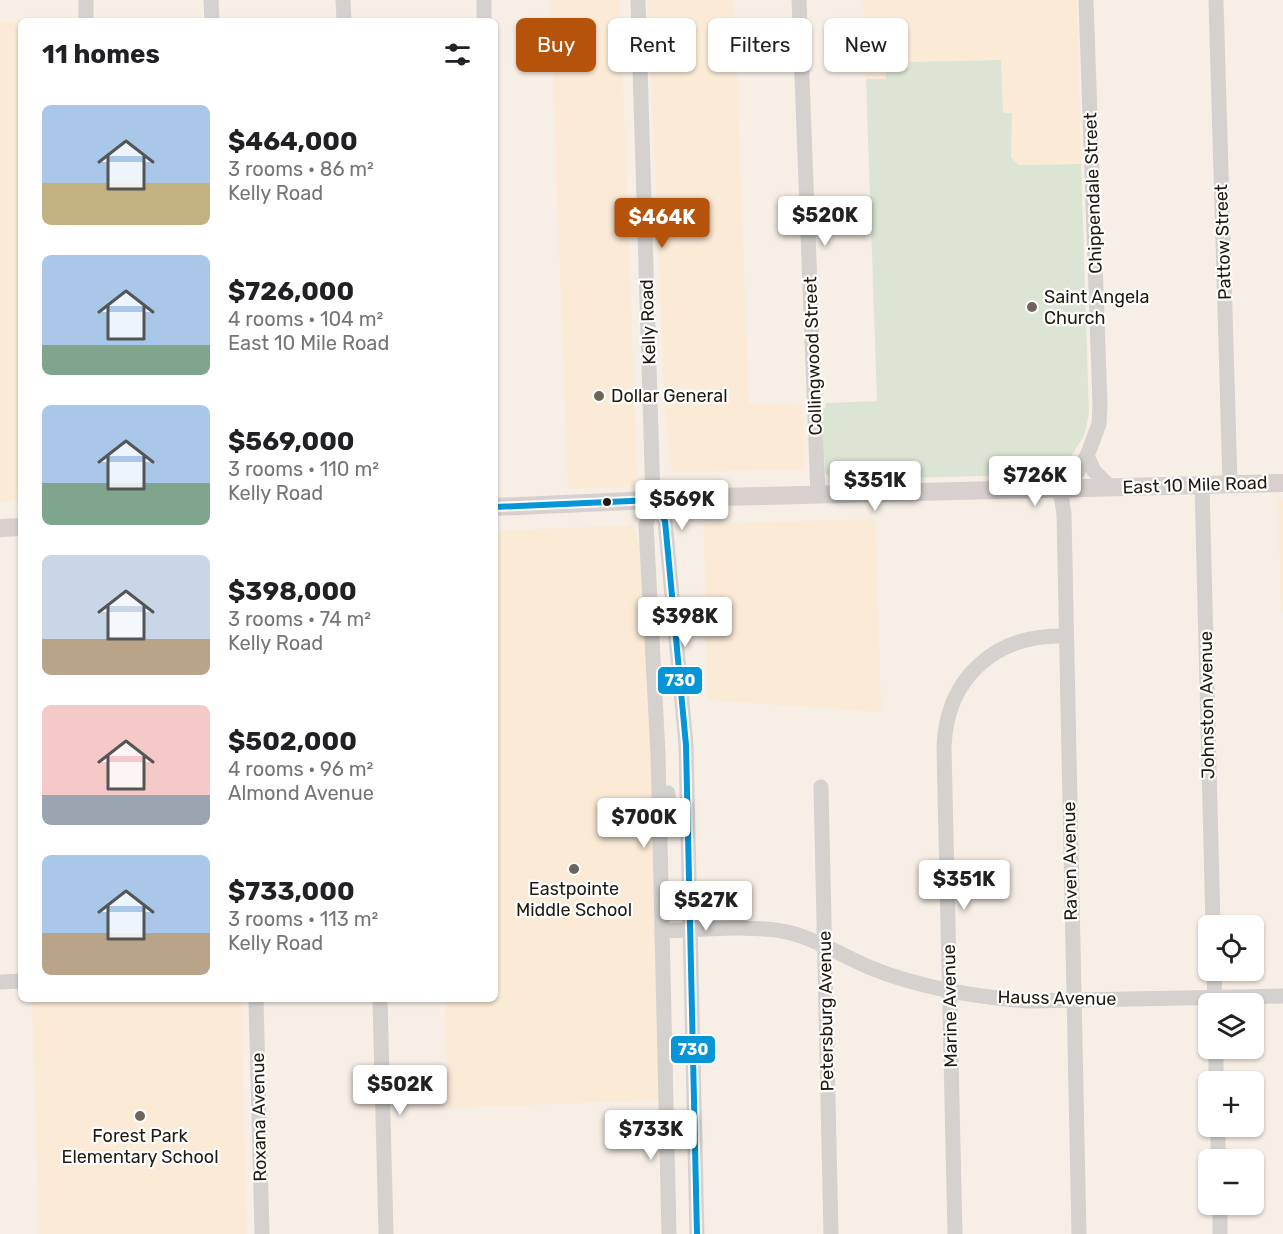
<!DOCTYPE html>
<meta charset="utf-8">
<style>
body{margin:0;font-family:Rubik,sans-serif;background:#f6f6f6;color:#202124;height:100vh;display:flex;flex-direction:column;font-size:22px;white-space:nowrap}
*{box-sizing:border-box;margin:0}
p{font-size:20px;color:#757577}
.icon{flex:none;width:33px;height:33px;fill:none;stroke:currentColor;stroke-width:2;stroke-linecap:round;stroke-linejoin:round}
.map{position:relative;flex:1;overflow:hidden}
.sheet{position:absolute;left:18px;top:18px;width:480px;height:984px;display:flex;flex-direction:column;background:#fff;border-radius:9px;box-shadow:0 2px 4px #0004}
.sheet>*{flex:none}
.banner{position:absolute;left:516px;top:18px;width:570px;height:54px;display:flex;gap:12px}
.fabs{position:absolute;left:1198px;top:915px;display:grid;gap:12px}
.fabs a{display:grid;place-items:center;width:66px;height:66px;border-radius:9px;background:#fff;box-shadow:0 2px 4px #0004;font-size:30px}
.price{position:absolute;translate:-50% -51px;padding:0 14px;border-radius:6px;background:#fff;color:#222;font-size:20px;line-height:39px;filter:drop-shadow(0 2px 3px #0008)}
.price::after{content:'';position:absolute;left:50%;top:36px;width:18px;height:14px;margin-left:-9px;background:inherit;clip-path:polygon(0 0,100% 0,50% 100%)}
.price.active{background:#b45309;color:#fff}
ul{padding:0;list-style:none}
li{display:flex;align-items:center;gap:18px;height:150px;padding:0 24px}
li span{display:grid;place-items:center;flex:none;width:168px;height:120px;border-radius:9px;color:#555}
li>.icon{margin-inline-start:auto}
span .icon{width:72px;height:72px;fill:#fffc;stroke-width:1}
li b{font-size:26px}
h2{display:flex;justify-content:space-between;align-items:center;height:72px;padding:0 24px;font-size:26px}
.pill{padding:0 21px;border-radius:9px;background:#fff;box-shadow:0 2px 4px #0004;font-size:21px;line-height:54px}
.pill.active{background:#b45309;color:#fff}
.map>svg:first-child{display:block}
.built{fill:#faead6}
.green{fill:#dce5d4}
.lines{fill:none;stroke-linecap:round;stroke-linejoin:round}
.minor{stroke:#d4d1ce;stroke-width:15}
.major{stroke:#d7d0cf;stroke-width:18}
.bus-1-casing{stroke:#fff;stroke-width:10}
.bus-1{stroke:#0696d7;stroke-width:6}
.poi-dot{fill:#6d655a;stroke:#fff;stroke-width:2}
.bus-dot{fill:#221a0f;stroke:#fff;stroke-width:2}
.labels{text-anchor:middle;stroke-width:4.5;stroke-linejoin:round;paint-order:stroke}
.street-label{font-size:18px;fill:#221a0f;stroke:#fff}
.poi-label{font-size:18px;fill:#221a0f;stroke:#fff;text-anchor:start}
.line-badge{stroke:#fff;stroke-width:2}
.badge-label{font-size:16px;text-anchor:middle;font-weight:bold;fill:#fff}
</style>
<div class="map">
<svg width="1283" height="1234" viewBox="0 0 1283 1234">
<rect width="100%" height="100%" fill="#f7efe6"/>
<g class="built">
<polygon points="550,0 620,0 637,473 633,487 568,489"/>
<polygon points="648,0 734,0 749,404 802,405 805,469 672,472 665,409"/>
<polygon points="863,0 1077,0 1081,164 1018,165 1011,157 1012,113 1003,113 910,62 910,67 886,79 866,79"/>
<polygon points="21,21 21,500 0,501 0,22"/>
<polygon points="1278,499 1283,499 1283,609 1281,609"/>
<polygon points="876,519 881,712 707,700 704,524"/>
<polygon points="634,525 640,545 650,733 659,1100 448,1108 445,999 495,999 495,531"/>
<polygon points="32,999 241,999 247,1234 39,1234"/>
</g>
<polygon class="green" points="1001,60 1003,113 1012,113 1011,157 1018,165 1081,164 1089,414 1084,436 1071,456 1068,469 1057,474 834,480 825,473 822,409 825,408 826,403 877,401 866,79 886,79 886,70 909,67 910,62"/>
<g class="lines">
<g class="minor">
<polyline points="86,0 86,21"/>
<polyline points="211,0 212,21"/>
<polyline points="343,0 344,21"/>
<polyline points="484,0 484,21"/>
<polyline points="638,0 653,500 646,525 658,754 669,1234"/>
<polyline points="799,0 818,495"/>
<polyline points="1086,0 1100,405 1099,424 1087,456"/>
<polyline points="1216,0 1230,483"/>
<polyline points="1202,484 1213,926"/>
<polyline points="653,500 665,521 686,745 697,1234"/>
<polyline points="821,787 831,1234"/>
<polyline points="668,793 669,811 674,815 682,813 687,806"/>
<path d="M663 931C699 930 758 924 791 933 819 940 844 957 871 968 921 988 975 997 1028 1001L1283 996"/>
<polyline points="1214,970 1215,1004"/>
<polyline points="0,982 21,981"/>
<polyline points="256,999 262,1234"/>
<polyline points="380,999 386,1234"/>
<polyline points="1216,1048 1216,1082"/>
<polyline points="1218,1126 1218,1160"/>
<polyline points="1220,1204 1220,1234"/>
<path d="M955 1234 944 748C946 678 995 634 1065 636"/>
<polyline points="1079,1234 1064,514 1060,489 1076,474 1087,456 1094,471 1110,487"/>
</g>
<g class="major">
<polyline points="495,507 720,497 1283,483"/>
<polyline points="0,528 21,527"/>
</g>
<defs>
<g id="bus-1">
<polyline points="653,500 665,521 686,745 697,1234"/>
<polyline points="495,507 653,500"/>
</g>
</defs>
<use href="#bus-1" class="bus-1-casing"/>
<use href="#bus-1" class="bus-1"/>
</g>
<g class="poi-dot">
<circle cx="1032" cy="307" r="6"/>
<circle cx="599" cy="396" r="6"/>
<circle cx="574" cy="869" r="6"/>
<circle cx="140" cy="1116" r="6"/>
</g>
<circle class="bus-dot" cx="607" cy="502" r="5"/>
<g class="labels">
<g class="street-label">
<text transform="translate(1093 193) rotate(-92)" y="6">Chippendale Street</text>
<text transform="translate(1223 242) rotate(-92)" y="6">Pattow Street</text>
<text transform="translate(648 322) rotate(-92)" y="6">Kelly Road</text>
<text transform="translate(813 356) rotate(-92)" y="6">Collingwood Street</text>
<text transform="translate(1195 485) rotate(-2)" y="6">East 10 Mile Road</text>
<text transform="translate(1207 705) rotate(-91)" y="6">Johnston Avenue</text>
<text transform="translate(1070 861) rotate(-91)" y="6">Raven Avenue</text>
<text transform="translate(1057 998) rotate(1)" y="6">Hauss Avenue</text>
<text transform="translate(950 1006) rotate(-91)" y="6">Marine Avenue</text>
<text transform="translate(826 1011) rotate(-91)" y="6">Petersburg Avenue</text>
<text transform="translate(259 1117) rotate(-91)" y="6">Roxana Avenue</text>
</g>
<g class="poi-label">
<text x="1044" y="303">Saint Angela<tspan x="1044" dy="21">Church</tspan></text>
<text x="611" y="402">Dollar General</text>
<text x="574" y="895" text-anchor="middle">Eastpointe<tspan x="574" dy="21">Middle School</tspan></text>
<text x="140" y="1142" text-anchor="middle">Forest Park<tspan x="140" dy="21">Elementary School</tspan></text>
</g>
</g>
<g class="line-badge">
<rect x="657" y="666" width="46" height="29" rx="6" fill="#0696d7"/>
<rect x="670" y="1035" width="46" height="29" rx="6" fill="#0696d7"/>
</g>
<g class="badge-label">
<text x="680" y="686">730</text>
<text x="693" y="1055">730</text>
</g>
</svg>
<div class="fabs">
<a><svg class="icon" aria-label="locate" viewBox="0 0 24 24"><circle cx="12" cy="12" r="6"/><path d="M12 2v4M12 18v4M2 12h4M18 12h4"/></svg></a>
<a><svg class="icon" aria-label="layers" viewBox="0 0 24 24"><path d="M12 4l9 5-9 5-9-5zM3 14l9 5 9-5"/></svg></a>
<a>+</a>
<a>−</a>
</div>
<b class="price" style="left:825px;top:247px">$520K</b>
<b class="price active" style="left:662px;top:249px">$464K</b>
<b class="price" style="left:1035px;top:507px">$726K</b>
<b class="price" style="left:875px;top:512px">$351K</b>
<b class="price" style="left:682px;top:531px">$569K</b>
<b class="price" style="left:685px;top:648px">$398K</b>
<b class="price" style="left:644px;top:849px">$700K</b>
<b class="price" style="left:964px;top:911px">$351K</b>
<b class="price" style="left:706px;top:932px">$527K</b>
<b class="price" style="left:400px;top:1116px">$502K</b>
<b class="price" style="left:651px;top:1161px">$733K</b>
<div class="banner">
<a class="pill active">Buy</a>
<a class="pill">Rent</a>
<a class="pill">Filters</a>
<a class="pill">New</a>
</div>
<section class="sheet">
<h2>11 homes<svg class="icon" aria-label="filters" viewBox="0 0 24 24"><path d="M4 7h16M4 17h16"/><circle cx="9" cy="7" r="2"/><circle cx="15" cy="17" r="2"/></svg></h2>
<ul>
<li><span style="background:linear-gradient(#a9c7e8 65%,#c2b280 0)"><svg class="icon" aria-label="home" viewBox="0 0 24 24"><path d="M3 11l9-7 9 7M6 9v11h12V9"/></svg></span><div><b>$464,000</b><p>3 rooms · 86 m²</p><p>Kelly Road</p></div></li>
<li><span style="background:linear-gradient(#a9c7e8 75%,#7fa58c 0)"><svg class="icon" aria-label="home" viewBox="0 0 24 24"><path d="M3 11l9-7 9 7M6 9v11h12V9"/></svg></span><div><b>$726,000</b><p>4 rooms · 104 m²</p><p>East 10 Mile Road</p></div></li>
<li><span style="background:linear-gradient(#a9c7e8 65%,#7fa58c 0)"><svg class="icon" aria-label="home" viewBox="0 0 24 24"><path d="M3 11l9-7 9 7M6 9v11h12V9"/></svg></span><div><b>$569,000</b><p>3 rooms · 110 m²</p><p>Kelly Road</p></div></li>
<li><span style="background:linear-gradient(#c9d6e8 70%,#b9a48a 0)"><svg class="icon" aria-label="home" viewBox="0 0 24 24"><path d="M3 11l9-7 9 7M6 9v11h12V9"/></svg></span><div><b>$398,000</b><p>3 rooms · 74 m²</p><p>Kelly Road</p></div></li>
<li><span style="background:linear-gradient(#f6c9c9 75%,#9aa5b1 0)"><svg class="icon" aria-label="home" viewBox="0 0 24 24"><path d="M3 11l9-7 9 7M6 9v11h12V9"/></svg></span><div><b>$502,000</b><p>4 rooms · 96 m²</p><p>Almond Avenue</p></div></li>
<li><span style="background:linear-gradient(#a9c7e8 65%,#b9a48a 0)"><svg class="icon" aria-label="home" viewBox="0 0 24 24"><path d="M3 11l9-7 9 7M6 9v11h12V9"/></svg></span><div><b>$733,000</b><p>3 rooms · 113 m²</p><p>Kelly Road</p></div></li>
</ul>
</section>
</div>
